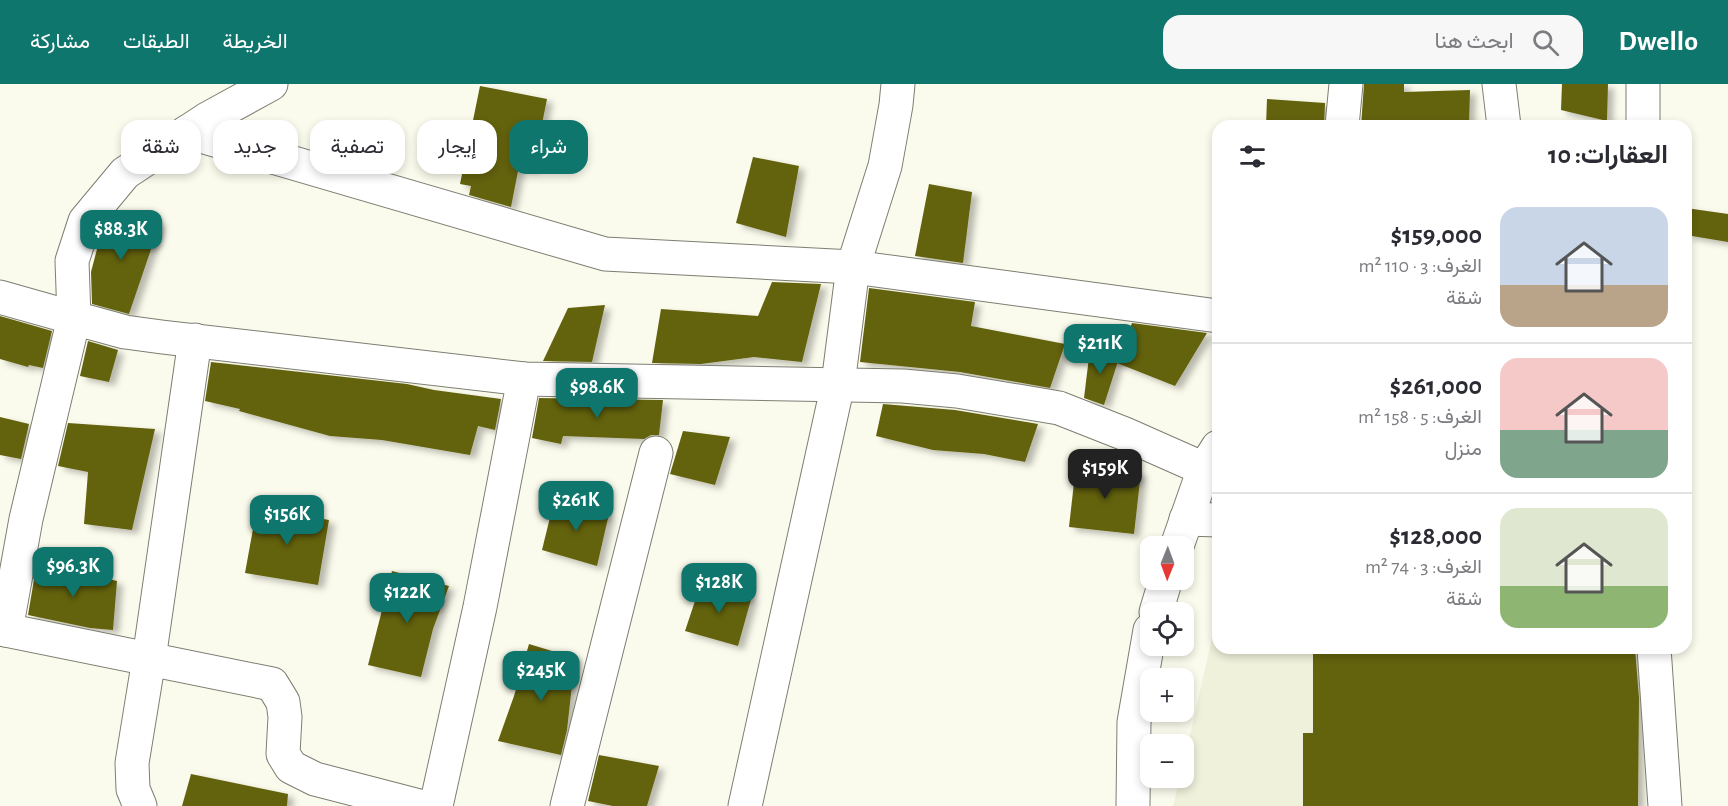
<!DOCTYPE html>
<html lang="ar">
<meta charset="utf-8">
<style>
body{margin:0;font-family:"Alegreya Sans",Vazirmatn,sans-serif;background:#f7f7f7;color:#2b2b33;direction:rtl;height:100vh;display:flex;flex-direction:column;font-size:22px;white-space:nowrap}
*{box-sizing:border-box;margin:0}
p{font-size:20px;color:#7c7c81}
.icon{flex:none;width:33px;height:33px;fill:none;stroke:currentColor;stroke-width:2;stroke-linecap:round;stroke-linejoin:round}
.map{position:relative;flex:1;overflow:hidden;direction:ltr}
.side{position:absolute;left:1212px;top:36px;width:480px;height:534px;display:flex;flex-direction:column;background:#fff;border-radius:18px;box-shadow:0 3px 9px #0003;direction:rtl}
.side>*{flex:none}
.banner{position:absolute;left:18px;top:36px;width:570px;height:54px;direction:rtl;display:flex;gap:12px}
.needle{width:39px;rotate:181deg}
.controls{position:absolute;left:1140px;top:452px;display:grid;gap:12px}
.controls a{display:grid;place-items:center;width:54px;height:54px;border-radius:12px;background:#fff;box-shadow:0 3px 9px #0003;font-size:30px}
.price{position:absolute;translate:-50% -51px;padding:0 14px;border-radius:12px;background:#0f766e;color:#fff;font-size:20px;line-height:39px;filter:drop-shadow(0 2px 3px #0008)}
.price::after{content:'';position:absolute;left:50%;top:36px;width:18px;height:14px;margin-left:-9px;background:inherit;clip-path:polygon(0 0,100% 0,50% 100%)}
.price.selected{background:#222;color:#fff}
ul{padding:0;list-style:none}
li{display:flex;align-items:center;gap:18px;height:150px;padding:0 24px}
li+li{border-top:2px solid #e1e1e2}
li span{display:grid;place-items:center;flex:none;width:168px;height:120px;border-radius:18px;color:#555}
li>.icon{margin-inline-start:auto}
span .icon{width:72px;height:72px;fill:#fffc;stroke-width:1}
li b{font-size:26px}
h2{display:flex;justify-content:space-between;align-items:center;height:72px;padding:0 24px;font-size:26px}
.pill{padding:0 21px;border-radius:18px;background:#fff;box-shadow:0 3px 9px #0003;font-size:21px;line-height:54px}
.pill.selected{background:#0f766e;color:#fff}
header{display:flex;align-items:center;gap:36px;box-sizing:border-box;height:84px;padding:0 30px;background:#0f766e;color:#fff}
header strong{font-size:28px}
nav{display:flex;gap:33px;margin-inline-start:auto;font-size:21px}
.search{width:420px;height:54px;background:#f7f7f7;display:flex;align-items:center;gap:15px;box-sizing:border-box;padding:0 21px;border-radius:18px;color:#7c7c81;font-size:22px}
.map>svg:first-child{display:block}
.built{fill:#f0f1db}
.building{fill:#63620e;filter:url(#shadow)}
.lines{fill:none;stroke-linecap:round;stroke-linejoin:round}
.minor-casing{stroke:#7d7e72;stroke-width:35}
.minor{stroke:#fff;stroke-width:33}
</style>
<header>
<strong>Dwello</strong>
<div class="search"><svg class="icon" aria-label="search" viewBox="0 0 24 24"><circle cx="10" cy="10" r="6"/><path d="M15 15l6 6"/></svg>ابحث هنا</div>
<nav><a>الخريطة</a><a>الطبقات</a><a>مشاركة</a></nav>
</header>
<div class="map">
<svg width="1728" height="722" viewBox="0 0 1728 722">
<defs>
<filter id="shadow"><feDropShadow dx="6" dy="4" stdDeviation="3" flood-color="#0004"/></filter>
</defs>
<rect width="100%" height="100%" fill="#fbfbed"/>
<polygon class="built" points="1218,528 1218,564 1624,564 1632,722 1173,722 1180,693 1184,693 1184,677"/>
<g class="building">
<polygon points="1364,0 1404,0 1404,8 1470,6 1469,42 1393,42 1366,36 1366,42 1361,42"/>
<polygon points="1562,0 1608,0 1607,37 1561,26"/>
<polygon points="480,2 547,15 533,85 519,82 511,123 469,111 471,102 460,100"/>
<polygon points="1267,15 1325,19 1324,42 1266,42"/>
<polygon points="753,73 799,82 786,153 736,139"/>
<polygon points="929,100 972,108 963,179 915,172"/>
<polygon points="1686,124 1728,130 1728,158 1686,151"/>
<polygon points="117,127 160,139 129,230 92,220 91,188 102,146"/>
<polygon points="772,198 821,200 802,278 754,273 701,280 652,279 661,225 758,232"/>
<polygon points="869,204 975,218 971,242 1065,260 1050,304 960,288 860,278"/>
<polygon points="605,221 592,278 543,277 568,224"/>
<polygon points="0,232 52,247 43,284 29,281 28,283 0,275"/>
<polygon points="1132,239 1207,249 1175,302 1117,279"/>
<polygon points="88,257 118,266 109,298 80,292"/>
<polygon points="1090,265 1120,271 1104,321 1084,314"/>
<polygon points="211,278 407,300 434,306 501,315 495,346 478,342 470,371 382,356 330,352 239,327 240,325 205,317"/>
<polygon points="539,314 663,316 659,351 651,351 644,355 563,352 561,360 532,354"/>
<polygon points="883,320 955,326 1038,340 1025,378 984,370 933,366 876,352"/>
<polygon points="0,333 29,340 21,375 0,371"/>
<polygon points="68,339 155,345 132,446 84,440 88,388 58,382"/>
<polygon points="683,347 730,353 715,401 670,390"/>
<polygon points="1076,381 1141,388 1134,450 1069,443"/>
<polygon points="555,413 609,430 597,482 542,466"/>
<polygon points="257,423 329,436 318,501 245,489"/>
<polygon points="37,478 117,497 113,546 90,544 28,531"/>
<polygon points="392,487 449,502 433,545 421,593 368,581"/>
<polygon points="701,499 752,512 738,562 685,547"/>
<polygon points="529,560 575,574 567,646 561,671 498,657 514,612"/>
<polygon points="1313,564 1635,564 1639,614 1638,722 1303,722 1303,649 1313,649"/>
<polygon points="599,671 659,682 647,722 613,722 588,717"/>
<polygon points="191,690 288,710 287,722 182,722"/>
</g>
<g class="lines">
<defs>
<g id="minor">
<polyline points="1499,0 1504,42"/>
<polyline points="1643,0 1643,42"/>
<polyline points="1342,42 1346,0"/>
<polyline points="187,48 605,170 853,183 1218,232"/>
<polyline points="0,213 74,234 72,177 85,137 125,89 207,35 271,0"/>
<polyline points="1186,435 1218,436"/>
<polyline points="1177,462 1204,385 1218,363"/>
<polyline points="1156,528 1166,495"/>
<polyline points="0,545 272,600 283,618 285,633 283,670 291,683 315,695 419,722"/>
<polyline points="6,546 26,435 74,234 125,248 162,253 524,295 903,302 957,307 1059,324 1125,350 1204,385"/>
<polyline points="1654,564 1665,722"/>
<polyline points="140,722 133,705 132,679 149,575 195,256"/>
<polyline points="436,722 480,523 524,295"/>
<polyline points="567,722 656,369"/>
<polyline points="745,722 838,300 853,183 885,82 896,21 898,0"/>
<polyline points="1133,722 1134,638 1150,546"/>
</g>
</defs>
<use href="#minor" class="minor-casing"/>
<use href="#minor" class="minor"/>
</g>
</svg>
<div class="controls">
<a><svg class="needle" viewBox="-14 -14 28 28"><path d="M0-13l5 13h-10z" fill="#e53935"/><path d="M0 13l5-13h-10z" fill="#7c7c81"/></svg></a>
<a><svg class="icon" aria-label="locate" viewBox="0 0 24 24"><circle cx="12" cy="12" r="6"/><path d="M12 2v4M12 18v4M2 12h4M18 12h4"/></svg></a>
<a>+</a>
<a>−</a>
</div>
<b class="price" style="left:121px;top:177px">$88.3K</b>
<b class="price" style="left:1100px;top:291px">$211K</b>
<b class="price" style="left:597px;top:335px">$98.6K</b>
<b class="price selected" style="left:1105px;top:416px">$159K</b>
<b class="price" style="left:576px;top:448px">$261K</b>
<b class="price" style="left:287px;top:462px">$156K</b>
<b class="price" style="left:73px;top:514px">$96.3K</b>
<b class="price" style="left:719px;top:530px">$128K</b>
<b class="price" style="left:407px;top:540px">$122K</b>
<b class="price" style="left:541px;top:618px">$245K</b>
<div class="banner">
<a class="pill selected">شراء</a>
<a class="pill">إيجار</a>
<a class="pill">تصفية</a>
<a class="pill">جديد</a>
<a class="pill">شقة</a>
</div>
<section class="side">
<h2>العقارات: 10<svg class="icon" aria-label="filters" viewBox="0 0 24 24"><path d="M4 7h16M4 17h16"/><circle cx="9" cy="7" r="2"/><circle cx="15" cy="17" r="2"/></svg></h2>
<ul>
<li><span style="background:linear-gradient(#c9d6e8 65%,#b9a48a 0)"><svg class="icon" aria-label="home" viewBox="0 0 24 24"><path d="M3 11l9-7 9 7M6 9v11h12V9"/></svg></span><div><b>$159,000</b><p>الغرف: 3 · 110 m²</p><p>شقة</p></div></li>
<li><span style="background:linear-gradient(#f6c9c9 60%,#7fa58c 0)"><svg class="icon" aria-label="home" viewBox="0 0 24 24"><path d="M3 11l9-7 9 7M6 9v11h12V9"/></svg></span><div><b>$261,000</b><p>الغرف: 5 · 158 m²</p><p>منزل</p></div></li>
<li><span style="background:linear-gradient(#dfe7d0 65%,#8fb573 0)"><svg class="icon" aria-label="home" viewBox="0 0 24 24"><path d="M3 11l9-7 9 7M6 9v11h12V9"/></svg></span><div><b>$128,000</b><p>الغرف: 3 · 74 m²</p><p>شقة</p></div></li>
</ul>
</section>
</div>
